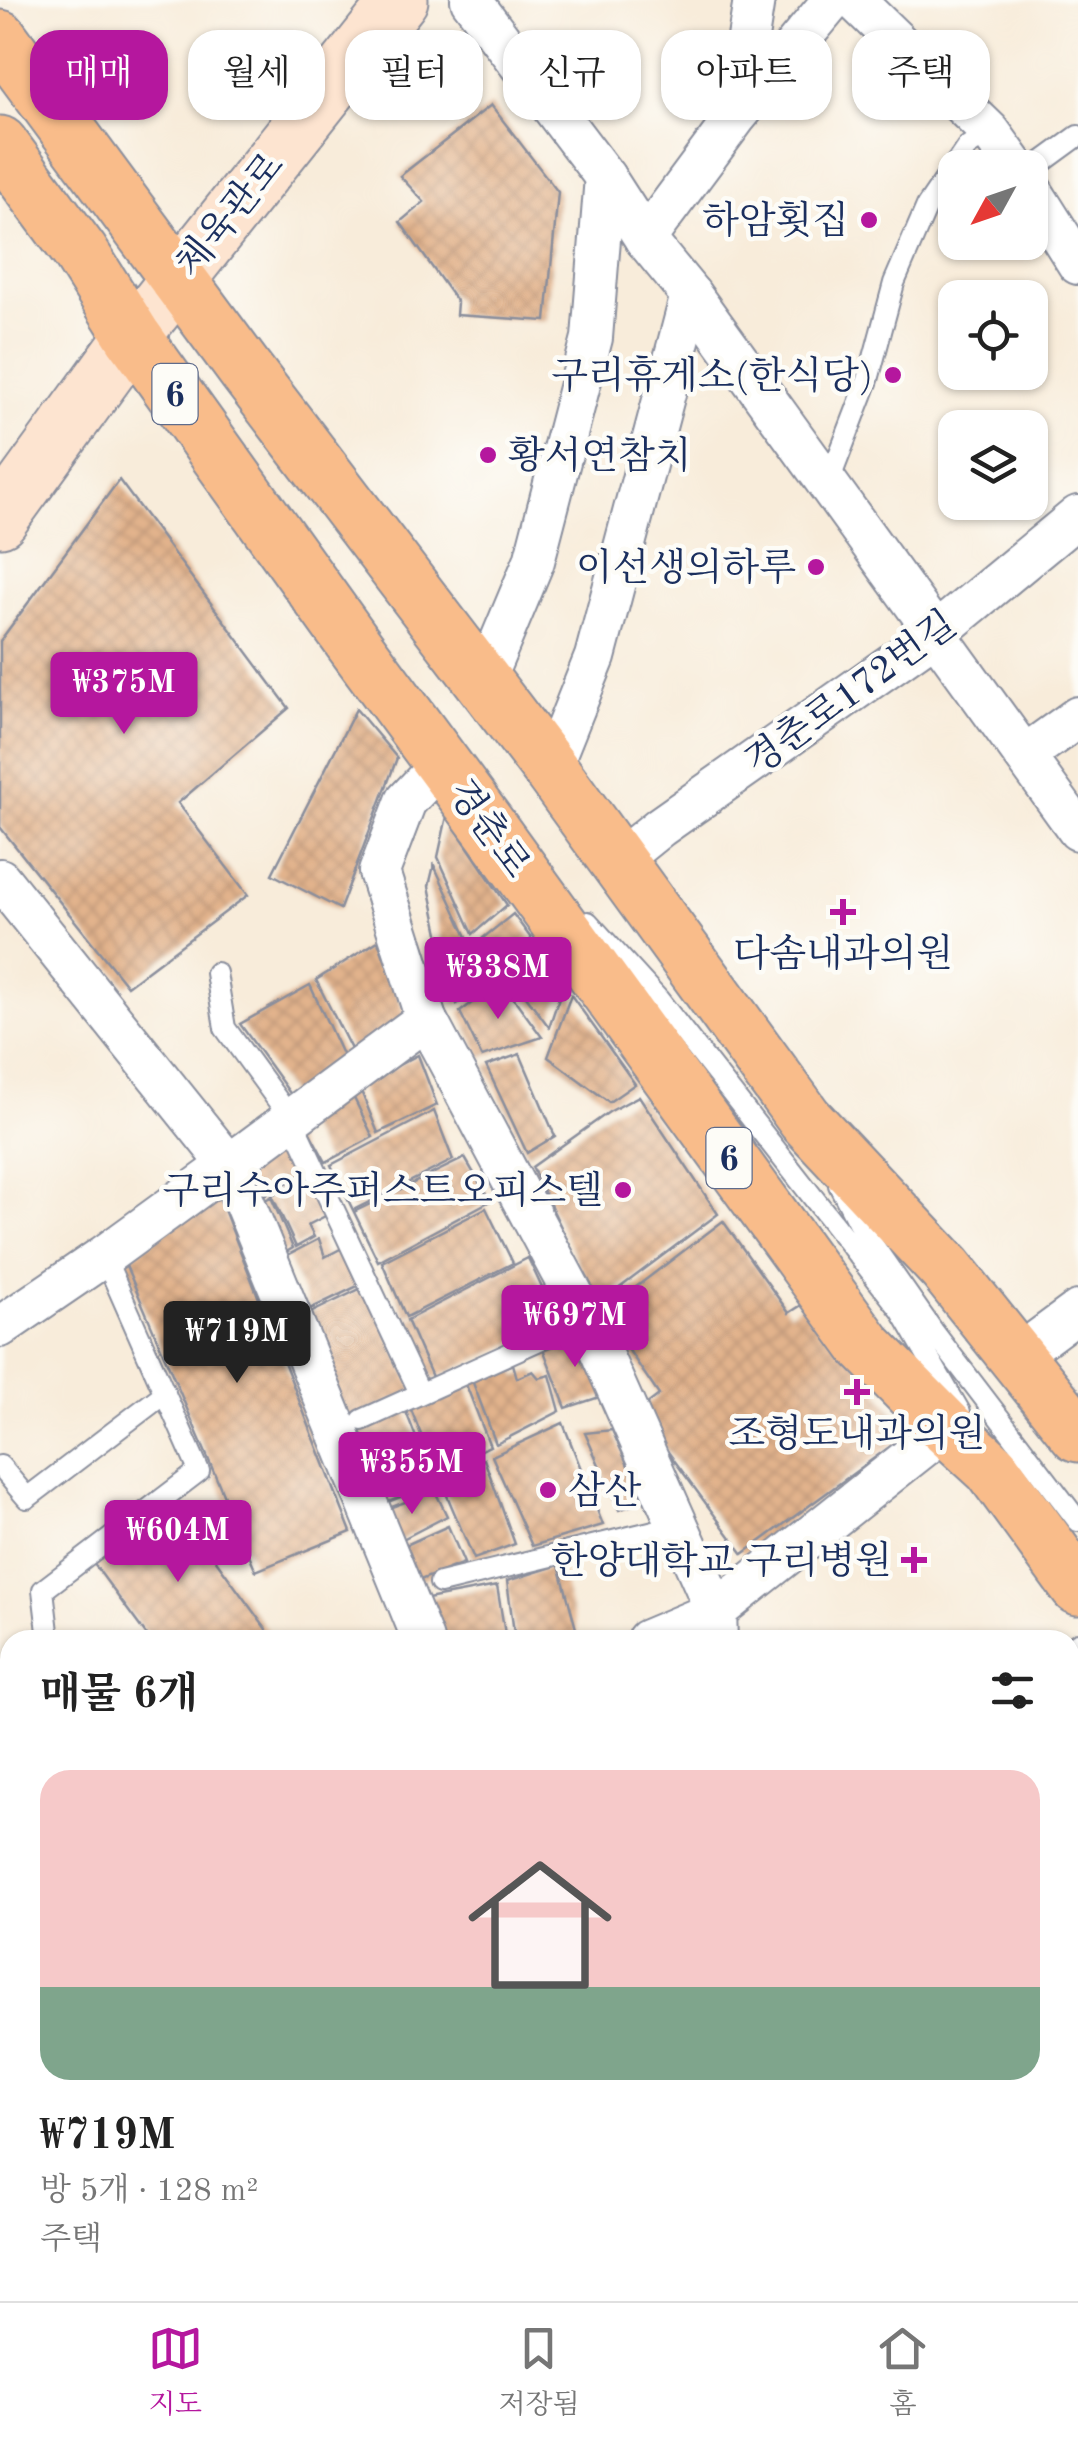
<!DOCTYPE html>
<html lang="ko">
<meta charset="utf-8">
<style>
body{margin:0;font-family:"Old Standard TT","Noto Serif KR",serif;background:#f6f6f6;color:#222;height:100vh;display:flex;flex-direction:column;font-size:38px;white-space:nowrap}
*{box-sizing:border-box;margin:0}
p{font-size:32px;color:#767676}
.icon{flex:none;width:55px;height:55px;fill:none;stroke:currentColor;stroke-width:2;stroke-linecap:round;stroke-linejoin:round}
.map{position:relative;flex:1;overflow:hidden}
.panel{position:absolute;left:0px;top:1630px;width:1080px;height:672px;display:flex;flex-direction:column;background:#fff;border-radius:30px 30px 0 0;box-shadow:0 2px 8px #0004}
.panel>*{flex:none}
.hud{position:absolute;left:30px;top:30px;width:1020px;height:90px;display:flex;gap:20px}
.needle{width:65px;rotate:230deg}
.tools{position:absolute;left:938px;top:150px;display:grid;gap:20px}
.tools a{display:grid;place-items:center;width:110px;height:110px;border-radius:20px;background:#fff;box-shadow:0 2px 8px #0004;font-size:50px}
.price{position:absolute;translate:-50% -85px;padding:0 22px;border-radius:10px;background:#b5179e;color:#fff;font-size:32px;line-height:65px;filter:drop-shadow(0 2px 5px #0008)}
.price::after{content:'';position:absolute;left:50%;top:60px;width:30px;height:22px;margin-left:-15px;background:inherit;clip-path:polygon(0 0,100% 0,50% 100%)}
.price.on{background:#222;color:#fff}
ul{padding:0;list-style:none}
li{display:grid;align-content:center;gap:20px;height:530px;padding:0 40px}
li span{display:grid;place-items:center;height:310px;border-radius:30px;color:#555}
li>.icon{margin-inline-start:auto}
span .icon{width:180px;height:180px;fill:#fffc;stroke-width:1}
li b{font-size:42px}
h2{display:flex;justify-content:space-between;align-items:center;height:120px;padding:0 40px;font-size:42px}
.tag{padding:0 35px;border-radius:30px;background:#fff;box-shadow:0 2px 8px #0004;font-size:35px;line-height:90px}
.tag.on{background:#b5179e;color:#fff}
.dock{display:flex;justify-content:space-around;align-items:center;height:140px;border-top:2px solid #e0e0e0;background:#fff;font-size:28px;color:#767676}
.dock a{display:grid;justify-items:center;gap:5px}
.dock .on{color:#b5179e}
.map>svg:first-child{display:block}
.building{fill:url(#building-cross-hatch)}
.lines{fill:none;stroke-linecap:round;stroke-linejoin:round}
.lane-casing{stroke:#8a8e9c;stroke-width:24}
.street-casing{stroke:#8a8e9c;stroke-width:44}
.secondary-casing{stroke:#8a8e9c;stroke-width:59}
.primary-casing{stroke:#8a8e9c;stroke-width:59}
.lane{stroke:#fff;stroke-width:20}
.street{stroke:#fff;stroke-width:40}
.secondary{stroke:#fde4d0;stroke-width:55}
.primary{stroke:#f9bc8a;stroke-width:55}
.poi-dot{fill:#b5179e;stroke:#fdfcf7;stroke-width:4}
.labels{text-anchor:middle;stroke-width:9;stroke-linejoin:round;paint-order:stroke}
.shield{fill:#fdfcf7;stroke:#5f6c8c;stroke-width:2.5}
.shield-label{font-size:35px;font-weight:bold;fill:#1b2f5e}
.street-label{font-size:38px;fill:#1b2f5e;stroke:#fdfcf7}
.poi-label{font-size:38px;fill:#1b2f5e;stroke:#fdfcf7;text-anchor:end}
</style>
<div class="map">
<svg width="1078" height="2301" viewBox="0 0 1078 2301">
<defs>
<pattern id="building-cross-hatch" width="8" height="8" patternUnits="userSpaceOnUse" patternTransform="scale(2.5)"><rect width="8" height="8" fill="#e2b38c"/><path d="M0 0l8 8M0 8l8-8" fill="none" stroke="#c19a7b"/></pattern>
</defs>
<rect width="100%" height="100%" fill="#fdfcf7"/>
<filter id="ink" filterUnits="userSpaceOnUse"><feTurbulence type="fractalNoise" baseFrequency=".01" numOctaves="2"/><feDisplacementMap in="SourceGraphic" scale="20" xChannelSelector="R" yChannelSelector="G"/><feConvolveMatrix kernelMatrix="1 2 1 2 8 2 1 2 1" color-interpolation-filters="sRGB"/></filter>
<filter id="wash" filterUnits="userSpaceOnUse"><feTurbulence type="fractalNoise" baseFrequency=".0048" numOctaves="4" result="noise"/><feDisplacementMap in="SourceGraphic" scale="40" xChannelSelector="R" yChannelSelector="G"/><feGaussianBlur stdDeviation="2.25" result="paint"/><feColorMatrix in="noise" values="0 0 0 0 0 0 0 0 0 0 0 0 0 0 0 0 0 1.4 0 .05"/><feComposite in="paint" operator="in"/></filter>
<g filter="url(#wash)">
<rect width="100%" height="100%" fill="#f8ecda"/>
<g id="blocks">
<g class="building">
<polygon points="491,105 558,192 546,321 456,315 457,302 400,222 424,202 400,176"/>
<polygon points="119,480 289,708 178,803 248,895 127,986 0,827 0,641"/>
<polygon points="356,709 397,758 340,909 272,874"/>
<polygon points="447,816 507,905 473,934 438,857"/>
<polygon points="434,865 469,941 443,952 429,886"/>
<polygon points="513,914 564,983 549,1027 483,938"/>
<polygon points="378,941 407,1020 356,1059 316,980"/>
<polygon points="477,946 500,975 457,1004 444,962"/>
<polygon points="501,981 542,1037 482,1057 460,1012"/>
<polygon points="310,985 346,1063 297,1103 240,1024"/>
<polygon points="571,995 635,1084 609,1102 548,1057"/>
<polygon points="520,1054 555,1136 527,1153 486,1066"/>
<polygon points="418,1055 437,1105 378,1133 359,1086"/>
<polygon points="350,1090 373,1137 326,1162 303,1120"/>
<polygon points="639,1096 718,1214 598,1304 532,1167 609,1112"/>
<polygon points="434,1111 453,1160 353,1210 331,1165"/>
<polygon points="291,1132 307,1172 255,1200 244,1178"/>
<polygon points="465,1158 490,1201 378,1261 354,1212"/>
<polygon points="312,1175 331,1213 308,1225 314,1237 296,1247 272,1195"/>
<polygon points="217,1192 351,1532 256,1571 124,1261"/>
<polygon points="271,1197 293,1248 281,1255 253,1206"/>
<polygon points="486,1208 513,1263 406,1317 382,1262"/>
<polygon points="723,1221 789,1313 808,1301 910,1432 743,1554 638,1411 659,1395 603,1312"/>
<polygon points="319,1239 325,1257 348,1245 366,1282 310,1309 286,1256"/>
<polygon points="528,1258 558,1322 433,1379 407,1320"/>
<polygon points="366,1286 415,1391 341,1424 298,1319"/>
<polygon points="582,1330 609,1394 566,1408 542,1346"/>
<polygon points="513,1364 517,1378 533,1371 539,1378 550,1375 560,1411 496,1444 472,1380"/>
<polygon points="465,1382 490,1446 436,1472 410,1407"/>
<polygon points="405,1409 434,1484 378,1506 348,1432"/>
<polygon points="563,1423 603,1525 532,1546 492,1456"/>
<polygon points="612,1430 644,1501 619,1510 585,1433"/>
<polygon points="484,1459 515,1544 474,1559 440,1479"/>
<polygon points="435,1491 447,1516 391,1545 378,1512"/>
<polygon points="174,1503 274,1640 150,1640 94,1564"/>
<polygon points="448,1526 464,1563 410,1584 395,1550"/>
<polygon points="559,1565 579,1640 515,1640 507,1581"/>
<polygon points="497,1586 506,1640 431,1640 417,1601"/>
<polygon points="0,1791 10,1803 10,1952 0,1940"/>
<polygon points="0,2011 10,2023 10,2065 0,2074"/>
<polygon points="1070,2030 1078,2040 1078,2169 1070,2175"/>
<polygon points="10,2123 10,2168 0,2156 0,2131"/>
<polygon points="114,2292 223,2292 228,2299 238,2292 246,2301 121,2301"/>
<polygon points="293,2292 414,2292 421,2301 300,2301"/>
<polygon points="598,2292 704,2292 711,2301 588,2301"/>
<polygon points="907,2292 946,2292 936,2301 911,2301"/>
</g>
</g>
</g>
<g filter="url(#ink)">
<use href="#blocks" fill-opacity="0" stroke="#8a8e9c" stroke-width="2.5"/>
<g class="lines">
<defs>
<g id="lane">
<polyline points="1030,171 1078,136"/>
<polyline points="828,484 868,380 894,283 927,206 967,147 990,132"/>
<polyline points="588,922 658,999 901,1310 960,1412"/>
<polyline points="216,973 225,1028 292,1120 420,1393"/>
<polyline points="839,1185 861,1228 933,1331 1078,1521"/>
<polyline points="362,1420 586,1319"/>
<polyline points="0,1466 27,1498 165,1393"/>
<polyline points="440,1583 679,1525"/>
<polyline points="49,1640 43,1590 199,1471 104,1256"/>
<polyline points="1070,1649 1078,1643"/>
<polyline points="1070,1795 1078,1806"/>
<polyline points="0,1966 10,1978"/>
<polyline points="0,2240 10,2244"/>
<polyline points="274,2292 281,2301"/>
<polyline points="20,2301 24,2292"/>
</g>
<g id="street">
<polyline points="471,0 605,177 645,239 691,295 1078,830"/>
<polyline points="854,0 990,132 1016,168"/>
<polyline points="736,114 754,0"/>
<polyline points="1030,188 1078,264"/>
<polyline points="645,239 735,118 833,0"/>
<polyline points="483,683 534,561 592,338 605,177"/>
<polyline points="1025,755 1078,717"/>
<polyline points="442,763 406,801 379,872 426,1019 586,1319 716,1611 717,1640"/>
<polyline points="550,769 595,657 691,295"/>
<polyline points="618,861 660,827 936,633 1078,516"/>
<polyline points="0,879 229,1165 426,1019"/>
<polyline points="0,1327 104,1256 229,1165 423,1640"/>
<polyline points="1017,1356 1078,1311"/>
<polyline points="647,1640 716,1611 947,1428"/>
<polyline points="0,1765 10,1777"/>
<polyline points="0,2110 10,2101"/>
<polyline points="0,2207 10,2219"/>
<polyline points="1070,2253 1078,2258"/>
<polyline points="71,2292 78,2301"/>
<polyline points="438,2292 445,2301"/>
<polyline points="1054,2301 1065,2292"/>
</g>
<polyline id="secondary" points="0,519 133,336 400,0"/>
<g id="primary">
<polyline points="0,38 246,371 550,769 805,1119 946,1269 1078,1434"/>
<polyline points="0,144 80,252 133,336 353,643 489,827 865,1345 947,1428 992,1469 1078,1587"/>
</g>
</defs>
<use href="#lane" class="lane-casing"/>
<use href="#street" class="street-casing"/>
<use href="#secondary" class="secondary-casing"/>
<use href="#primary" class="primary-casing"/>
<use href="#lane" class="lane"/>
<use href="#street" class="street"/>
<use href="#secondary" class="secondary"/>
<use href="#primary" class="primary"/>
</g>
</g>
<g class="poi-dot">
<circle cx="869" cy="220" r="10"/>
<circle cx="893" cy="375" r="10"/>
<circle cx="488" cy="455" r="10"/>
<circle cx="816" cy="567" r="10"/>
<path d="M838 897h10v10h10v10h-10v10h-10v-10h-10v-10h10z"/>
<circle cx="623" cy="1190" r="10"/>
<path d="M852 1377h10v10h10v10h-10v10h-10v-10h-10v-10h10z"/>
<circle cx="548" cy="1490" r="10"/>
<path d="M909 1545h10v10h10v10h-10v10h-10v-10h-10v-10h10z"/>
</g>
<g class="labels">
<g class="shield">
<rect x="152.5" y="364" width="45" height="60" rx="8"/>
<rect x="706.5" y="1128" width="45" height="60" rx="8"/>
</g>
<g class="shield-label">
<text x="175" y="406">6</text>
<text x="729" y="1170">6</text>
</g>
<g class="street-label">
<text transform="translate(229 214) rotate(-51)" y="13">체육관로</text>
<text transform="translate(850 692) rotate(-36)" y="13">경춘로172번길</text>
<text transform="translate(490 828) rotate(54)" y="13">경춘로</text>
</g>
<g class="poi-label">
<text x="849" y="233">하암횟집</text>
<text x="873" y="388">구리휴게소(한식당)</text>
<text x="508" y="468" text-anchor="start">황서연참치</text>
<text x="796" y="580">이선생의하루</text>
<text x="843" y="966" text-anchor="middle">다솜내과의원</text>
<text x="603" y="1203">구리수아주퍼스트오피스텔</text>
<text x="857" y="1446" text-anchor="middle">조형도내과의원</text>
<text x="568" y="1503" text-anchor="start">삼산</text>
<text x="892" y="1573">한양대학교 구리병원</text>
</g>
</g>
</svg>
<div class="tools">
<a><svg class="needle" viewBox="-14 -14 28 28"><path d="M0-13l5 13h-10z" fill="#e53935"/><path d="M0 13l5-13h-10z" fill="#767676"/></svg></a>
<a><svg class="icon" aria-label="locate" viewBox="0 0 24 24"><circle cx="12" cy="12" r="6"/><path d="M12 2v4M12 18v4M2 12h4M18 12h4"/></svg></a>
<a><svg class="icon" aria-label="layers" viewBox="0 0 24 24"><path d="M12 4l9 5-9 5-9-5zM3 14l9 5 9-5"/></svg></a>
</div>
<b class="price" style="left:124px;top:737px">₩375M</b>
<b class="price" style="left:498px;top:1022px">₩338M</b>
<b class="price" style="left:575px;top:1370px">₩697M</b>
<b class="price on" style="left:237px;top:1386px">₩719M</b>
<b class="price" style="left:412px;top:1517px">₩355M</b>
<b class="price" style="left:178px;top:1585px">₩604M</b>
<div class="hud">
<a class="tag on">매매</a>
<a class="tag">월세</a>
<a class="tag">필터</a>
<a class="tag">신규</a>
<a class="tag">아파트</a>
<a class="tag">주택</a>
</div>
<section class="panel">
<h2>매물 6개<svg class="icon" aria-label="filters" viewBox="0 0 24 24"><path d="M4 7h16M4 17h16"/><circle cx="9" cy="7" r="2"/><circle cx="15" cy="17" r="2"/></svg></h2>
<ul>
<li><span style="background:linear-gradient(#f6c9c9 70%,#7fa58c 0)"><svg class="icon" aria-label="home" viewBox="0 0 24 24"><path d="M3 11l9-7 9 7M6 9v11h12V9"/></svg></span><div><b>₩719M</b><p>방 5개 · 128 m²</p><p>주택</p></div></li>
</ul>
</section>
</div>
<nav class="dock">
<a class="on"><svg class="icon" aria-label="map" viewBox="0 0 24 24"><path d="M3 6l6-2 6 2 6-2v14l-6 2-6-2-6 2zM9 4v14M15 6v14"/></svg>지도</a>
<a><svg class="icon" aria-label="saved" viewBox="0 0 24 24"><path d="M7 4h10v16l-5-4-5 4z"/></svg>저장됨</a>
<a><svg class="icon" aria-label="home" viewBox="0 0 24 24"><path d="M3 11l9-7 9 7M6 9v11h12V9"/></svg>홈</a>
</nav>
